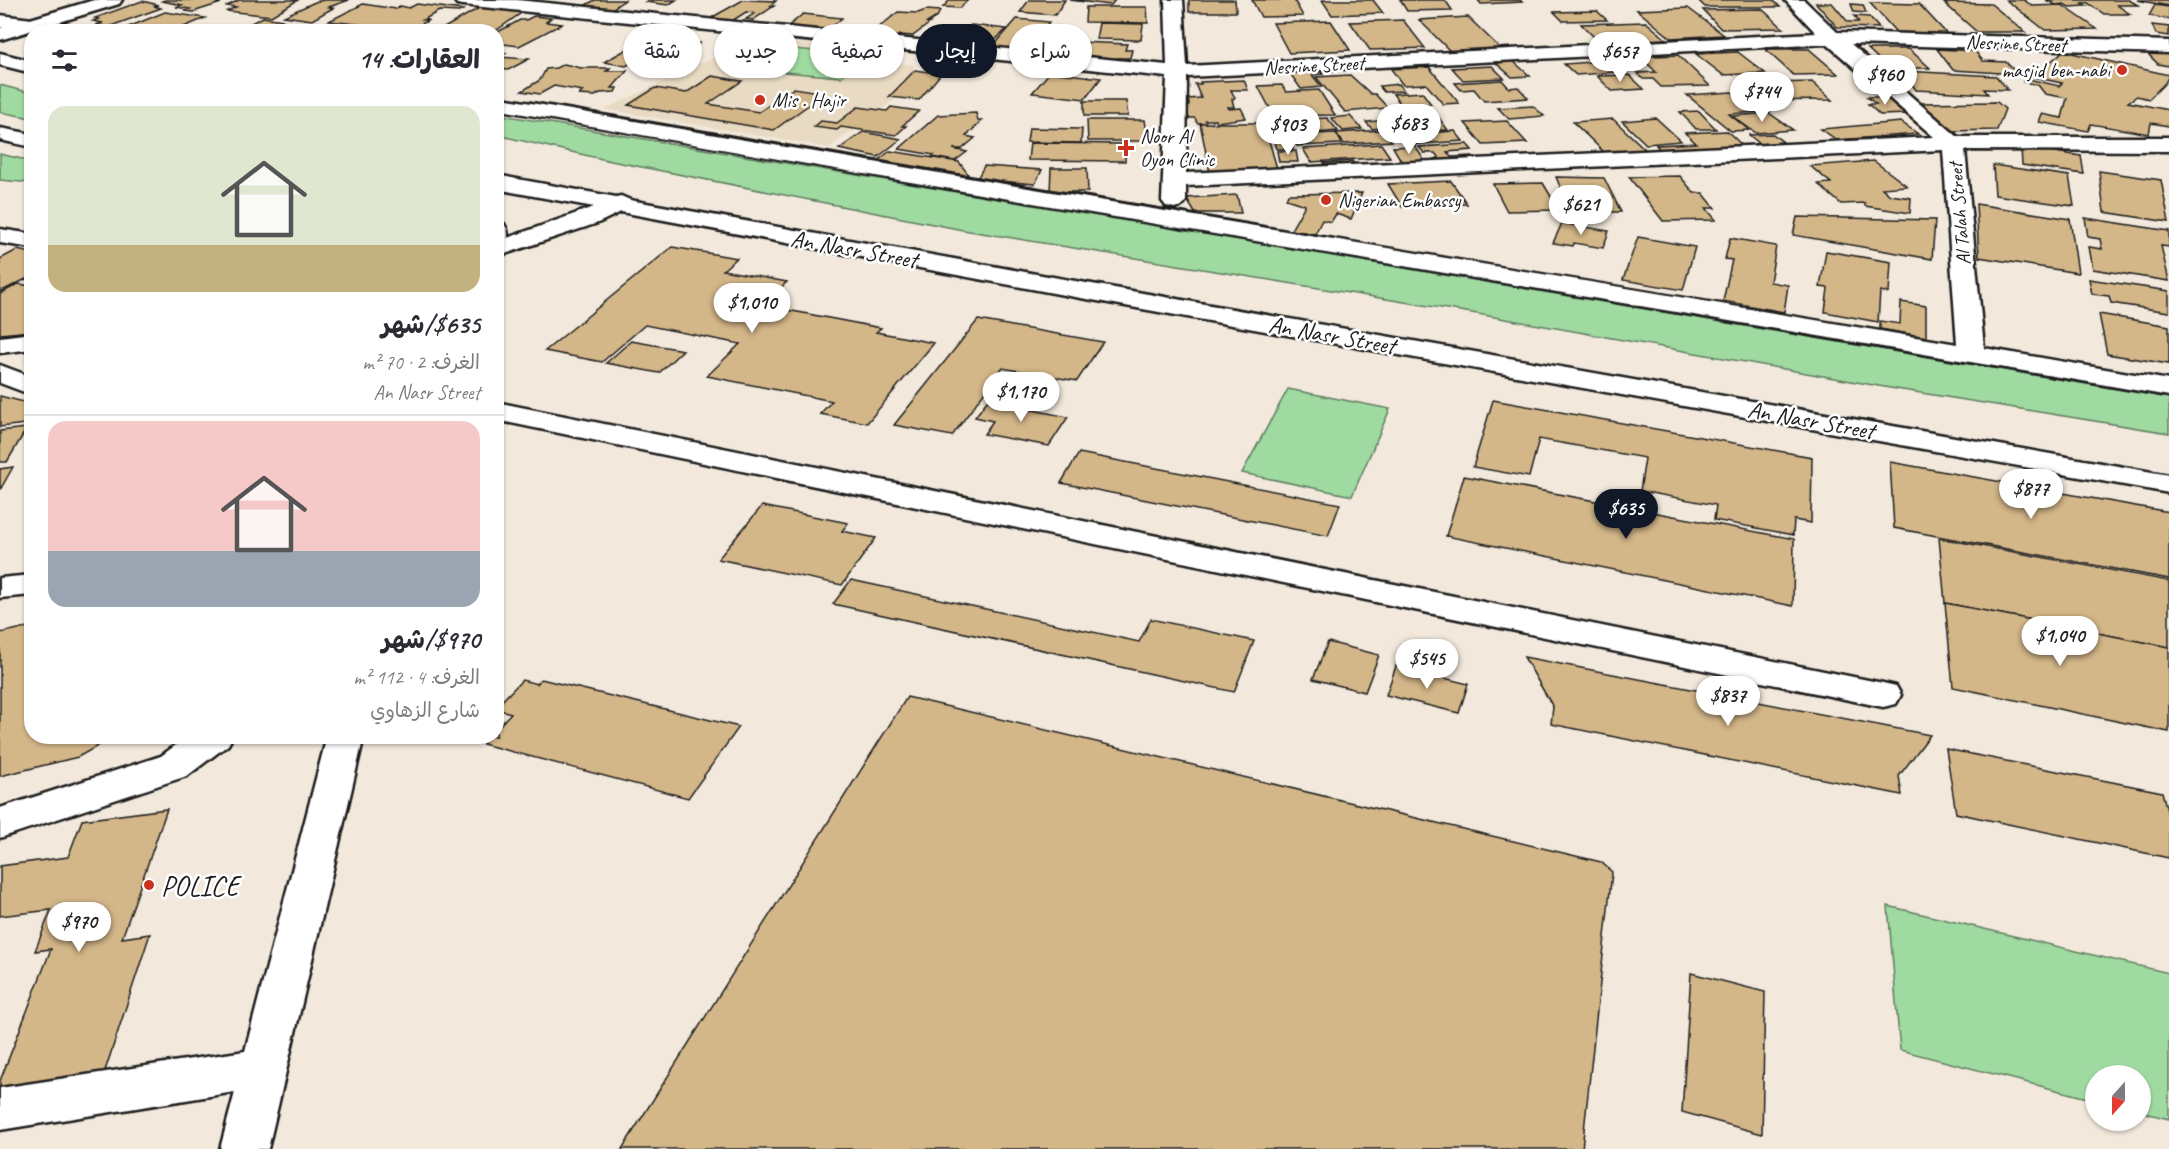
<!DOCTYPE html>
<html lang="ar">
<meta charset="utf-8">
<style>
body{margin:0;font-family:Caveat,"Playpen Sans Arabic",sans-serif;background:#f7f7f7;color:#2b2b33;direction:rtl;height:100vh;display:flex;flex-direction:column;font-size:22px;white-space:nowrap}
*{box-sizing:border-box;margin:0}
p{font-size:20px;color:#7c7c81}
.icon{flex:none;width:33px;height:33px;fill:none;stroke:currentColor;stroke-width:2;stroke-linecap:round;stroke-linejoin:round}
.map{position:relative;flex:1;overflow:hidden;direction:ltr}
.sheet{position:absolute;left:24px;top:24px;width:480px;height:720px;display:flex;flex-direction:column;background:#fff;border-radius:24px;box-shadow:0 2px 4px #0004;direction:rtl}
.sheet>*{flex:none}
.banner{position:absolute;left:522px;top:24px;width:570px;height:54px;direction:rtl;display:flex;gap:12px}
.needle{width:39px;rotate:201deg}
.fabs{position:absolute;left:2085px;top:1065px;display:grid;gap:12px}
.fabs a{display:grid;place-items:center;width:66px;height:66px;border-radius:50%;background:#fff;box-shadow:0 2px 4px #0004;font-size:30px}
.price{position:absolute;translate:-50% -51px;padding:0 14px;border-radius:21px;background:#fff;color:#222;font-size:20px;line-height:39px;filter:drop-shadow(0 2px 3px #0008)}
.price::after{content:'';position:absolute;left:50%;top:36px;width:18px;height:14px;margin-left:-9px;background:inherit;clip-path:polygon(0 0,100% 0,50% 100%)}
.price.selected{background:#111827;color:#fff}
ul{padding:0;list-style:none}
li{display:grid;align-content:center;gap:12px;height:318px;padding:0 24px}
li+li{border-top:2px solid #e1e1e2}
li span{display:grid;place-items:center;height:186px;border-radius:18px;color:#555}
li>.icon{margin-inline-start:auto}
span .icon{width:108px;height:108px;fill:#fffc;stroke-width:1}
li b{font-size:26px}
h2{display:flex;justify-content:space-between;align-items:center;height:72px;padding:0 24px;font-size:26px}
.pill{padding:0 21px;border-radius:27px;background:#fff;box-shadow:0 2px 4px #0004;font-size:21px;line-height:54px}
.pill.selected{background:#111827;color:#fff}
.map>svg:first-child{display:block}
.built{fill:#e9dac3}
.green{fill:#9fdaa1;stroke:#5e7b5e;stroke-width:1.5}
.building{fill:#d4b789;stroke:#1c1c1c;stroke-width:1.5}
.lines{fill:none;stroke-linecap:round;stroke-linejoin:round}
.minor-casing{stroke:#1c1c1c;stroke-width:5}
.highway-casing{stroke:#1c1c1c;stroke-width:5}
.minor{fill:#fff;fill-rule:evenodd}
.highway{fill:#fff;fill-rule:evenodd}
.poi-dot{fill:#c8321e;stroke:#fff;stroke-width:2}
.labels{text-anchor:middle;stroke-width:5;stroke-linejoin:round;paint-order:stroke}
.far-street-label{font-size:20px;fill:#1c1c1c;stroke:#fff}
.far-poi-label{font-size:20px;fill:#1c1c1c;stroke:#fff;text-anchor:start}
.street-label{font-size:24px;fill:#1c1c1c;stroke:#fff}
.near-poi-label{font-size:28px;fill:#1c1c1c;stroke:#fff;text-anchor:start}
</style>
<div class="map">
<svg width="2169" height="1149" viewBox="0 0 2169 1149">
<rect width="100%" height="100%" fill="#f2e9dc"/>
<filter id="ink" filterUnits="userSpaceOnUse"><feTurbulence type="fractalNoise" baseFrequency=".0167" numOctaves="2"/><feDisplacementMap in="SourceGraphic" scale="12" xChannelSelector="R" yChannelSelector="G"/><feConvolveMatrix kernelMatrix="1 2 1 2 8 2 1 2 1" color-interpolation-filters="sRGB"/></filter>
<g filter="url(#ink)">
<polygon class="built" points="753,39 883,51 872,60 915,65 908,90 829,148 605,109"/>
<g class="green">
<polygon points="748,45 861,55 841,77 725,67"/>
<polygon points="0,85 31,93 31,118 0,112"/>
<polygon points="497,114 2169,398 2169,433 1890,388 1472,313 963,230 611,161 497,135"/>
<polygon points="0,154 31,161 31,183 0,180"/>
<polygon points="1288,389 1390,409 1352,496 1242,473"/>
<polygon points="1888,906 2169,973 2169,1119 2141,1112 2140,1076 2096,1076 2095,1100 1900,1050"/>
</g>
<g class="building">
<polygon points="165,0 223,0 216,3 221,3 193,12 185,11 190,9 176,7 182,5 162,1"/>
<polygon points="239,0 298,0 271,16 227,11 236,7 227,6"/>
<polygon points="324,0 349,0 329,7 333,8 312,20 284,16 315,2"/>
<polygon points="595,0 625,0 607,12 578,9"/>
<polygon points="649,0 676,0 668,5 646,2"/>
<polygon points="743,0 776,1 770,6 774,6 753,20 746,19 755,13 746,12 727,24 712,22 716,19 711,18"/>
<polygon points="950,0 968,0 960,8 943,7"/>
<polygon points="1029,0 1065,0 1055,15 1020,12"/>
<polygon points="1069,0 1115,0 1111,5"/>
<polygon points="1189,0 1235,0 1236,12 1189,12"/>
<polygon points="1252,0 1294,0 1303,16 1261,17"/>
<polygon points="1322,0 1373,0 1383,13 1332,15"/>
<polygon points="1400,0 1445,0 1452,10 1407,11"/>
<polygon points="1478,0 1520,0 1522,2 1481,4"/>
<polygon points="1698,0 1773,0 1780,7 1705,7"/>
<polygon points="2006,0 2024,0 2032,6 2062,5 2097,29 2045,30"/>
<polygon points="2046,0 2129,0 2138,5 2117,5 2130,14 2104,14 2088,3 2081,3 2087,6 2069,7 2064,4 2056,5"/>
<polygon points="2137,0 2169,0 2169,6"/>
<polygon points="142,1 159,5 154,6 161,8 108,27 96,25 103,23 93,21 99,19 95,18"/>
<polygon points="1816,3 1832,3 1848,22 1859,22 1854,16 1869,17 1879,28 1837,27"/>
<polygon points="1870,3 1919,4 1947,34 1896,32"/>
<polygon points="1944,3 1991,4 2025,32 1977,32"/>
<polygon points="363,4 396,9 401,6 409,8 417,4 463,10 459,12 439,11 423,20 429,20 407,32 360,28 365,25 329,21"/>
<polygon points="1851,4 1863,5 1866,13 1854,12"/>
<polygon points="2155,5 2169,7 2169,19 2149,16"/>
<polygon points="1086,7 1147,7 1148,23 1085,22"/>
<polygon points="479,8 524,11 494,32 437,32"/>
<polygon points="1688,8 1724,35 1671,38 1637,10"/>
<polygon points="1762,9 1783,28 1721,29 1703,10"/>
<polygon points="926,10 940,11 937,17 927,23 930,23 913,36 900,35 894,40 872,37 878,32 866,31 872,27 878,28 898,12 918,13"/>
<polygon points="1597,11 1607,20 1563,21 1554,12"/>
<polygon points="165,12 205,18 172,32 121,30"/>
<polygon points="803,14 842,18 824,33 785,29"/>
<polygon points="534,16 551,18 546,22 562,24 519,46 496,43 496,33 520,20 526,20"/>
<polygon points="263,17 282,20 270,26 251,23"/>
<polygon points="1468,17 1501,49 1451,52 1419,20"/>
<polygon points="1017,19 1049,22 1042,30 1046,30 1039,38 1035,37 1022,53 990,50"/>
<polygon points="1403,20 1425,48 1370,50 1350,22"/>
<polygon points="1331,21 1350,50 1289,53 1273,23"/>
<polygon points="1646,22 1666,39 1599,42 1581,24"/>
<polygon points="1099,23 1143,24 1141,40 1096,39"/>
<polygon points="971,25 1007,29 985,49 949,45"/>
<polygon points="2152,25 2169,27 2169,36 2156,34"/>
<polygon points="228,26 264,32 211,32"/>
<polygon points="654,34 700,43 658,69 646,67 665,52 652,50 640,57 647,58 638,64 631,63 626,66 604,62"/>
<polygon points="1078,42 1127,44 1125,50 1132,50 1130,58 1117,58 1115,61 1092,59 1093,56 1073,55"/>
<polygon points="1765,49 1809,49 1838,74 1793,75"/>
<polygon points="1868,49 1909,49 1930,68 1888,68"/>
<polygon points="1937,49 1975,51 1983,61 2006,62 2017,74 1953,70"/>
<polygon points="496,51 506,53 498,57 529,59 508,70 501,69 496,72"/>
<polygon points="2063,51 2169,75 2165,83 2149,99 2137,96 2128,102 2169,110 2169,126 2151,123 2149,134 2091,124 2088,131 2039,122 2042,114 2062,118 2067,98 2045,94 2038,85 2023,82 2024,78 2059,86 2062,83 2033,77"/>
<polygon points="1738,52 1765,73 1723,75 1696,54"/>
<polygon points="2146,52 2169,53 2169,66 2158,64"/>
<polygon points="1678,55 1710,86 1661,87 1653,79 1643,79 1637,73 1656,72 1647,63 1638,64 1631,57"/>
<polygon points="1513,61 1530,76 1512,77 1496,63"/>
<polygon points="1605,61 1618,72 1576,75 1564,64"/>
<polygon points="564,64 581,68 610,68 606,71 627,71 612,88 617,88 615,92 600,93 595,96 579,95 583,91 554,86 540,94 522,91 540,80 546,69 556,68"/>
<polygon points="1492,66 1504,78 1463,80 1452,68"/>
<polygon points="1429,67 1459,103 1443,104 1426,84 1403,85 1391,69"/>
<polygon points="933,68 945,69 919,100 889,97 915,70 929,72"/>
<polygon points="1320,70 1323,74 1312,75 1322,87 1301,89 1289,72"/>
<polygon points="1903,71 1996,76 2008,90 1984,89 1988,94 1916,90"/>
<polygon points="1050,72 1101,78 1085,99 1032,93"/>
<polygon points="1350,75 1371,94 1375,94 1388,108 1345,112 1316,77"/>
<polygon points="1629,75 1644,89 1612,91 1597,76"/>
<polygon points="712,76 742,81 708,104 759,112 794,88 825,93 774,130 628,105 655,88 686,93"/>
<polygon points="1244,80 1248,90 1231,90 1235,98 1232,99 1234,107 1228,107 1229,109 1241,108 1246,118 1217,122 1216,120 1205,120 1206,123 1197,123 1195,118 1189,118 1184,105 1189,105 1188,99 1201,98 1195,84 1201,84 1200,82"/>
<polygon points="1502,80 1509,88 1518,87 1528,98 1484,101 1474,89 1461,90 1455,83"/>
<polygon points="1812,82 1832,100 1755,101 1736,84"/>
<polygon points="1399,84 1404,91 1384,92 1379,86"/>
<polygon points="1282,85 1286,92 1319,90 1335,115 1274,116 1258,86"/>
<polygon points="1422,92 1431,104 1402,106 1393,94"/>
<polygon points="1732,92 1758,112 1729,114 1749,130 1731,131 1687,95"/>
<polygon points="1867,97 1887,97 1907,114 1880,115 1868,104 1876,104"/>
<polygon points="1084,101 1126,101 1128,116 1084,116"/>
<polygon points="1997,102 2005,109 1997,130 1951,131 1919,103"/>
<polygon points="1533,106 1544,116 1509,119 1498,108"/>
<polygon points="858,107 887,111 891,107 919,111 902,126 906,126 896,135 841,127 837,130 814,127 821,121 837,123"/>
<polygon points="1699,111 1716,129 1696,129 1680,112"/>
<polygon points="976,113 978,121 982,121 966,136 975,138 962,149 953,149 967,152 955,161 932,157 934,155 899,149 938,115"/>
<polygon points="1769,113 1793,130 1756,133 1732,116"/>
<polygon points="1350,116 1362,129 1343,131 1331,118"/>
<polygon points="1438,117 1448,130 1400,132 1392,119"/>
<polygon points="1327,118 1338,131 1316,133 1306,119"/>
<polygon points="1656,118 1681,141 1646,144 1622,121"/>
<polygon points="1613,119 1647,151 1606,154 1573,122"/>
<polygon points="1087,120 1145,120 1148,141 1088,141"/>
<polygon points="1387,120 1393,127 1372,129 1366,122"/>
<polygon points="1507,121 1527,143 1483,145 1465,123"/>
<polygon points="1901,122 1918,134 1837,140 1821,129"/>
<polygon points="1200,123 1264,123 1278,172 1210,173"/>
<polygon points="1029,128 1082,129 1081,143 1027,142"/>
<polygon points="1287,128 1311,128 1313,133 1289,134"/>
<polygon points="1383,130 1392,141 1344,144 1336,133"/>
<polygon points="1455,131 1463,141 1405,145 1398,135"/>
<polygon points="1727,131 1744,147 1661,151 1656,145 1696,143 1685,133"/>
<polygon points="863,132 901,139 878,157 839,149"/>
<polygon points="1336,133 1342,144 1297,146 1291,135"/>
<polygon points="1773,134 1783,142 1760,144 1749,135"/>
<polygon points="1273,135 1288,135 1293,149 1277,149"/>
<polygon points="1030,143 1125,144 1125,161 1028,160"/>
<polygon points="1381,144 1390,157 1311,162 1303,149"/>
<polygon points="1467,144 1472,150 1447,152 1451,157 1472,156 1476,161 1438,164 1434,159 1439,158 1435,153 1424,153 1419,147"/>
<polygon points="1415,146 1426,163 1403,164 1393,147"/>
<polygon points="2021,147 2081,156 2084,174 2022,165"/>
<polygon points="890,151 959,162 968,174 963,178 875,163"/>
<polygon points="1277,151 1296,151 1298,162 1279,162"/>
<polygon points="1352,161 1356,166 1328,168 1324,163"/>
<polygon points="1874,161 1907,186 1882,188 1890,195 1911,198 1910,213 1865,206 1865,203 1841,204 1818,184 1831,183 1810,166"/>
<polygon points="1993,165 2069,176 2074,206 1995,195"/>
<polygon points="984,166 1042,170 1035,184 977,179"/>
<polygon points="1051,168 1087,168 1088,192 1050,192"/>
<polygon points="2099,171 2161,180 2169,222 2104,212"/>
<polygon points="1680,176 1694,193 1703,193 1715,208 1706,208 1716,220 1663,221 1629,177"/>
<polygon points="1556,177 1604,178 1621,212 1571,212"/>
<polygon points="1451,181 1467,204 1402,207 1388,184"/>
<polygon points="1543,183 1559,210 1507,211 1493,184"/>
<polygon points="1362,193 1351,219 1336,214 1331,222 1322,220 1315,234 1291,230 1305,205 1286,199 1288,194"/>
<polygon points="1237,195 1241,213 1195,213 1186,198"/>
<polygon points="1976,204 2070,219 2078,273 1979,257"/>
<polygon points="1797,217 1935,220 1932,259 1793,235"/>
<polygon points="2085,218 2169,231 2169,247 2161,246 2169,281 2093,269 2089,247 2102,249 2100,239 2088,237"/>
<polygon points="1562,223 1609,231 1603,248 1574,243 1573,246 1553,243"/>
<polygon points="1638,237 1695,247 1683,290 1623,280"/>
<polygon points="1730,238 1776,246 1770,282 1788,285 1784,312 1723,301 1732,260 1725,259"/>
<polygon points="672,247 737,258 723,270 787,282 761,305 881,328 876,332 934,343 867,423 820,414 832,401 707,376 740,344 645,325 602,362 545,351"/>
<polygon points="17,250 32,253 32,276 0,292 0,259"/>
<polygon points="1826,251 1891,262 1889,293 1880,291 1878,322 1825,312 1828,288 1820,287"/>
<polygon points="2089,279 2169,291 2169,312 2111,303 2109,296 2092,294"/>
<polygon points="18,284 32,286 32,331 0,334 0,294"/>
<polygon points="1901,302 1926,306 1926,337 1880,329 1880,321 1900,324"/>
<polygon points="2099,314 2169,326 2169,364 2107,354"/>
<polygon points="978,320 1103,342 1077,381 1002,368 952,436 894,425"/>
<polygon points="631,341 683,350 659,373 606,363"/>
<polygon points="0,396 32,404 32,412 25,424 0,427"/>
<polygon points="1493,400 1812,457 1811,523 1794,520 1793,535 1714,520 1716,505 1640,491 1645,458 1539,439 1529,477 1473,467"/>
<polygon points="987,401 1068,417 1049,446 984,434 993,421 975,417"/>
<polygon points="27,428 7,462 0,462 0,431"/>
<polygon points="1079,453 1340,504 1328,536 1061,483"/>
<polygon points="1890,462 2169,512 2169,579 1894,528"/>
<polygon points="13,467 0,490 0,469"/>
<polygon points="1464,476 1794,539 1793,606 1446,536"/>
<polygon points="762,506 848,523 842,531 876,538 842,585 718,559"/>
<polygon points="1939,538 2169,581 2169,647 1945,603"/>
<polygon points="851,580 1139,642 1151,619 1254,641 1234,692 833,604"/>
<polygon points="1945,603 2169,647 2169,732 1953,687"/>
<polygon points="32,626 32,736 109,736 103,743 78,757 0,776 0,633"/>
<polygon points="1328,642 1379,655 1365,692 1313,679"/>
<polygon points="1524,657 1930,735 1899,776 1902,795 1551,724 1553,707"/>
<polygon points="1396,666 1468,684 1459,713 1386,695"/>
<polygon points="541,679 739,727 688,798 483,744 490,736 496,736 496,729 511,713 496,709 496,707 522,680 537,684"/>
<polygon points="907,697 1601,862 1612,872 1582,1149 622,1149"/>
<polygon points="1946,749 2162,792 2169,818 2169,858 1956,813"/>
<polygon points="167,809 122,938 150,934 100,1086 0,1101 0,1081 51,949 35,951 51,910 0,916 0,866 68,857 82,820"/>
<polygon points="1691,973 1765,992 1762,1134 1682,1112"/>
</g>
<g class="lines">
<defs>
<g id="minor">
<polygon points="94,0 122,0 119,4 0,40 0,28"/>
<path d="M454 0H517L1167 65 1165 0H1183L1187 66 1816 33 1785 0H1804L1837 32 2169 41V53L1851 44 1958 137H2169V151L1965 150 1984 348 2169 380V396C1612 300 1053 209 496 109V97C983 182 1470 261 1957 344L1943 150 1186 186V201L1182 206 1174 208 1166 206 1162 201 1167 77 463 5 457 4ZM1827 44 1934 137 1186 173 1187 77Z"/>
<polygon points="0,128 32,134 32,147 0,140"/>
<path d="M496 222 504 224C509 231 509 237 505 244L496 246Z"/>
<polygon points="0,229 32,234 32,248 0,243"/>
<polygon points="32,333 32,349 0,353 0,337"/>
<polygon points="0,365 32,377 32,395 0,383"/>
<polygon points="496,402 1883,683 1896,686 1901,695 1896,704 1883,707 496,420"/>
<polygon points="32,575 32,595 0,598 0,578"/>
<polygon points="188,736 233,736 228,745 187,776 0,838 0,808 161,756"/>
<polygon points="327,736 364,736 268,1149 220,1149 235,1092 0,1130 0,1088 245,1051"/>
</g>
<g id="highway">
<polygon points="0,15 40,20 42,24 40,28 33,30 0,27"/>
<polygon points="0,53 32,61 32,73 0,65"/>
<polygon points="496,175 616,197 621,196 630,200 1064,279 2169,475 2169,493 1064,295 621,212 598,223 496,257 496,242 594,207 496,189"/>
</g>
</defs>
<use href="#minor" class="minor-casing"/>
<use href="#highway" class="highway-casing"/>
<use href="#minor" class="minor"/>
<use href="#highway" class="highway"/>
</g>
</g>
<g class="poi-dot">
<circle cx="2122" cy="70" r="6"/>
<circle cx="760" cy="100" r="6"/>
<path d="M1123 139h6v6h6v6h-6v6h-6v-6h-6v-6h6z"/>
<circle cx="1326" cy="200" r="6"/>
<circle cx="149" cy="885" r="6"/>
</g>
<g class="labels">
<g class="far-street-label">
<text transform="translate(2016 43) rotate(2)" y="7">Nesrine Street</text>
<text transform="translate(1314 65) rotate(-3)" y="7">Nesrine Street</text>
<text transform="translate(1959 214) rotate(-95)" y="7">Al Talah Street</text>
</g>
<g class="far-poi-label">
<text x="2110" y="77" text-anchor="end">masjid ben-nabi</text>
<text x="772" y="107">Mis . Hajir</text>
<text x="1140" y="143">Noor Al<tspan x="1140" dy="23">Oyon Clinic</tspan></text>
<text x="1338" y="207">Nigerian Embassy</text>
</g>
<g class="street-label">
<text transform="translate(854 249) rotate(10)" y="8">An Nasr Street</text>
<text transform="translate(1332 335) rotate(10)" y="8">An Nasr Street</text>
<text transform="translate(1811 420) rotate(10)" y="8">An Nasr Street</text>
</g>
<g class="near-poi-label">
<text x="161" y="895">POLICE</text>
</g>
</g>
</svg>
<div class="fabs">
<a><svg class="needle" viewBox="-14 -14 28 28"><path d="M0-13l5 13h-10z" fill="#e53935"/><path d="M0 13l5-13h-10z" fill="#7c7c81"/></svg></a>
</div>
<b class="price" style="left:1620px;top:83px">$657</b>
<b class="price" style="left:1885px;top:106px">$960</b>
<b class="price" style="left:1762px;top:123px">$744</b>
<b class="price" style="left:1409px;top:155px">$683</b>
<b class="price" style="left:1288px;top:156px">$903</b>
<b class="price" style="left:1581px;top:236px">$621</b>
<b class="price" style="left:752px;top:334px">$1,010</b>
<b class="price" style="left:1021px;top:423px">$1,170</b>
<b class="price" style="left:2031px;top:520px">$877</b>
<b class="price selected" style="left:1626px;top:540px">$635</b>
<b class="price" style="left:2060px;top:667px">$1,040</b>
<b class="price" style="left:1427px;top:690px">$545</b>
<b class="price" style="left:1728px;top:727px">$837</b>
<b class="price" style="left:79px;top:953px">$970</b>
<div class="banner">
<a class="pill">شراء</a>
<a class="pill selected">إيجار</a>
<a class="pill">تصفية</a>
<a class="pill">جديد</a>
<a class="pill">شقة</a>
</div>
<section class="sheet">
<h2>العقارات: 14<svg class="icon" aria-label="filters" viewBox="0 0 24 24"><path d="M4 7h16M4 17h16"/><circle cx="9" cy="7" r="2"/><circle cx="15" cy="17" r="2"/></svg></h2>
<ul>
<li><span style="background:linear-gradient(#dfe7d0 75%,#c2b280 0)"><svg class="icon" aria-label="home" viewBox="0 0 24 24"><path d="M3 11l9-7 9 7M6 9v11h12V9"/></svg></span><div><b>$635/شهر</b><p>الغرف: 2 · 70 m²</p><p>An Nasr Street</p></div></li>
<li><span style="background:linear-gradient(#f6c9c9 70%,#9aa5b1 0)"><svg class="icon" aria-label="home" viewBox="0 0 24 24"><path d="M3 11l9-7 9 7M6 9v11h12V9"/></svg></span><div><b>$970/شهر</b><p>الغرف: 4 · 112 m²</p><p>شارع الزهاوي</p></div></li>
</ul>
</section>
</div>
